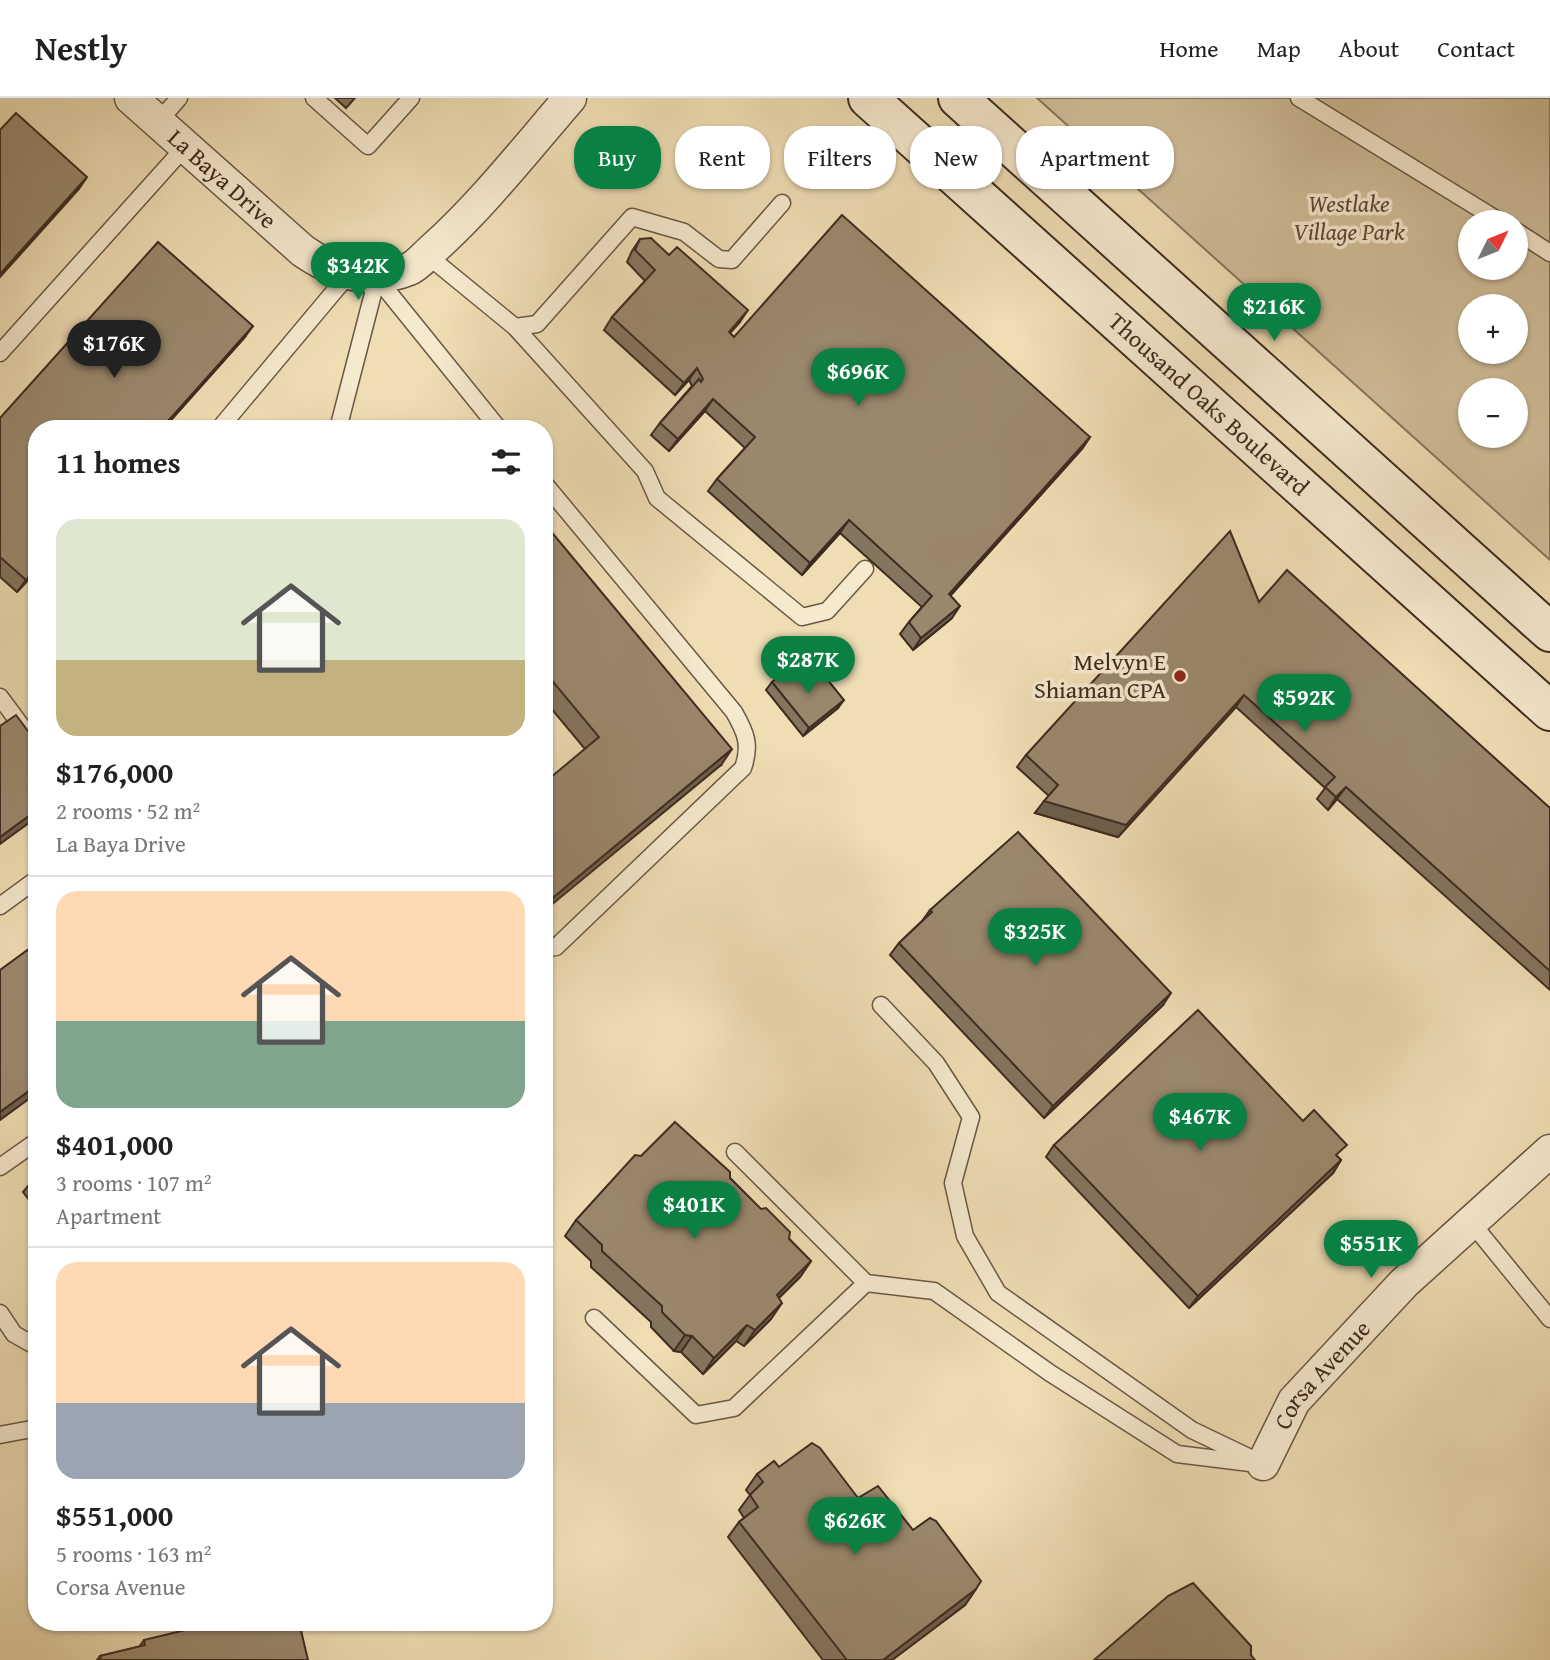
<!DOCTYPE html>
<meta charset="utf-8">
<style>
body{margin:0;font-family:"Gentium Book Plus",serif;background:#f2f2f2;color:#222;height:100vh;display:flex;flex-direction:column;font-size:26px;white-space:nowrap}
*{box-sizing:border-box;margin:0}
p{font-size:23px;color:#767676}
.icon{flex:none;width:38px;height:38px;fill:none;stroke:currentColor;stroke-width:2;stroke-linecap:round;stroke-linejoin:round}
.map{position:relative;flex:1;overflow:hidden}
.sheet{position:absolute;left:28px;top:322px;width:525px;height:1211px;display:flex;flex-direction:column;background:#fff;border-radius:28px;box-shadow:0 2px 5px #0004}
.sheet>*{flex:none}
.hud{position:absolute;left:574px;top:28px;width:665px;height:63px;display:flex;gap:14px}
.needle{width:46px;rotate:47deg}
.controls{position:absolute;left:1458px;top:112px;display:grid;gap:14px}
.controls a{display:grid;place-items:center;width:70px;height:70px;border-radius:50%;background:#fff;box-shadow:0 2px 5px #0004;font-size:35px}
.price{position:absolute;translate:-50% -60px;padding:0 16px;border-radius:24px;background:#0b8043;color:#fff;font-size:23px;line-height:46px;filter:drop-shadow(0 2px 4px #0008)}
.price::after{content:'';position:absolute;left:50%;top:42px;width:21px;height:16px;margin-left:-10px;background:inherit;clip-path:polygon(0 0,100% 0,50% 100%)}
.price.current{background:#222;color:#fff}
ul{padding:0;list-style:none}
li{display:grid;align-content:center;gap:14px;height:371px;padding:0 28px}
li+li{border-top:2px solid #e0e0e0}
li span{display:grid;place-items:center;height:217px;border-radius:21px;color:#555}
li>.icon{margin-inline-start:auto}
span .icon{width:126px;height:126px;fill:#fffc;stroke-width:1}
li b{font-size:30px}
h2{display:flex;justify-content:space-between;align-items:center;height:84px;padding:0 28px;font-size:30px}
.tag{padding:0 24px;border-radius:28px;background:#fff;box-shadow:0 2px 5px #0004;font-size:24px;line-height:63px}
.tag.current{background:#0b8043;color:#fff}
header{display:flex;align-items:center;gap:42px;box-sizing:border-box;height:98px;padding:0 35px;background:#fff;border-bottom:2px solid #e0e0e0}
header strong{font-size:33px}
nav{display:flex;gap:38px;margin-inline-start:auto;font-size:24px}
.map>svg:first-child{display:block}
.green{fill:#d1bf9b;stroke:#88765e;stroke-width:2;fill-rule:evenodd}
.lines{fill:none;stroke-linecap:round;stroke-linejoin:round}
.lane-casing{stroke:#6a5846;stroke-width:19}
.street-casing{stroke:#6a5846;stroke-width:35}
.secondary-casing{stroke:#3e2c21;stroke-width:42}
.lane{stroke:#f5e9ce;stroke-width:16}
.street{stroke:#f5e9ce;stroke-width:32}
.secondary{stroke:#f5e9ce;stroke-width:38}
.wall{fill:#84755e;stroke:#3e2c21;stroke-width:2}
.shaded-wall{fill:#6c5f4c;stroke:#3e2c21;stroke-width:2}
.building{fill:#9a886d;stroke:#3e2c21;stroke-width:2}
.poi-dot{fill:#8f2418;stroke:#f5e9ce;stroke-width:2.5}
.labels{text-anchor:middle;stroke-width:7;stroke-linejoin:round;paint-order:stroke}
.street-label{font-size:24px;fill:#3e2c21;stroke:#f5e9ce}
.park-label{font-size:24px;font-style:italic;fill:#5b4939;stroke:#f5e9ce}
.poi-label{font-size:24px;fill:#3e2c21;stroke:#f5e9ce;text-anchor:end}
</style>
<header>
<strong>Nestly</strong>
<nav><a>Home</a><a>Map</a><a>About</a><a>Contact</a></nav>
</header>
<div class="map">
<svg width="1550" height="1562" viewBox="0 0 1550 1562">
<rect width="100%" height="100%" fill="#efddb4"/>
<filter id="stains"><feTurbulence type="fractalNoise" baseFrequency=".00286" numOctaves="4"/><feColorMatrix values="0 0 0 0 .2 0 0 0 0 .09 0 0 0 0 .02 0 0 0 .5 -.17"/></filter>
<radialGradient id="worn" r=".72"><stop offset=".6" stop-color="#630" stop-opacity="0"/><stop offset="1" stop-color="#630" stop-opacity=".3"/></radialGradient>
<path class="green" d="M1037 0H1550V462ZM1470 124H1516V170H1470ZM1470 208H1516V254H1470ZM1470 292H1516V338H1470Z"/>
<g class="lines">
<defs>
<g id="lane">
<polyline points="314,0 368,48 411,0"/>
<polyline points="1299,0 1501,124"/>
<polyline points="158,24 179,0"/>
<polyline points="1516,133 1550,155"/>
<polyline points="427,157 515,229 537,226 632,119 684,134 719,161 732,162 782,105"/>
<polyline points="377,180 499,331"/>
<polyline points="515,229 645,373 657,400 802,519 827,513 865,471"/>
<polyline points="0,255 185,49"/>
<polyline points="219,331 348,177"/>
<polyline points="338,331 377,180"/>
<path d="M544 385 734 614C746 635 751 647 743 670L556 849 544 851"/>
<polyline points="0,599 37,649"/>
<polyline points="0,808 37,781"/>
<polyline points="881,907 936,965 971,1019 953,1085 965,1138 998,1195 1192,1332 1263,1366"/>
<polyline points="735,1054 866,1185 934,1193 1050,1275 1177,1356 1250,1365"/>
<polyline points="0,1069 37,1043"/>
<polyline points="1471,1124 1550,1221"/>
<polyline points="0,1215 14,1236 37,1249"/>
<polyline points="594,1220 696,1317 734,1310 866,1185"/>
<polyline points="0,1337 37,1330"/>
</g>
<g id="street">
<path id="s1" d="M131 0 303 153C335 175 370 187 409 171 417 168 426 157 433 151 483 106 526 51 570 0"/>
<path id="s2" d="M1263 1366 1294 1303 1404 1185 1550 1053"/>
</g>
<g id="secondary">
<path id="s3" d="M868 0 1550 613"/>
<polyline points="958,0 1550,534"/>
</g>
</defs>
<use href="#lane" class="lane-casing"/>
<use href="#street" class="street-casing"/>
<use href="#secondary" class="secondary-casing"/>
<use href="#lane" class="lane"/>
<use href="#street" class="street"/>
<use href="#secondary" class="secondary"/>
</g>
<g class="wall">
<polygon points="335,0 355,0 346,10"/>
<polygon points="640,141 740,224 730,235 734,239 1090,339 1082,351 950,498 952,520 913,552 900,536 909,524 922,509 840,435 802,477 708,393 717,381 745,350 705,313 669,353 651,337 660,325 692,288 689,282 675,297 604,232 612,219 645,183 627,164 632,153"/>
<polygon points="244,240 163,331 37,331 37,472 17,494 0,479 0,320"/>
<polygon points="544,425 721,667 585,651 544,602"/>
<polygon points="1259,504 1550,710 1550,892 1337,701 1328,712 1317,701 1325,690 1236,609 1118,739 1035,715 1049,698 1017,669 1026,657"/>
<polygon points="772,584 806,588 838,610 803,638 766,592"/>
<polygon points="930,812 1163,907 1044,1020 890,857 899,845 922,823"/>
<polygon points="1303,1023 1341,1062 1333,1075 1189,1210 1046,1059 1054,1047"/>
<polygon points="37,1077 37,1112 23,1094"/>
<polygon points="730,1080 811,1163 800,1179 779,1200 771,1221 744,1248 736,1243 703,1276 681,1254 674,1253 651,1229 651,1224 591,1169 591,1163 565,1138 576,1122"/>
<polygon points="779,1369 858,1400 913,1432 976,1491 965,1507 892,1562 823,1562 728,1439 739,1424 744,1420 739,1412 750,1397 746,1392 757,1376"/>
<polygon points="144,1542 308,1562 97,1562 100,1558 139,1549"/>
</g>
<g class="shaded-wall">
<polygon points="87,79 79,91 0,179 0,176"/>
<polygon points="748,212 740,224 720,246 729,234"/>
<polygon points="253,228 244,240 163,331 161,331"/>
<polygon points="697,270 689,282 675,297 684,285"/>
<polygon points="713,301 705,313 669,353 678,341"/>
<polygon points="1090,339 1082,351 941,508 949,496"/>
<polygon points="849,422 840,435 802,477 810,465"/>
<polygon points="37,470 37,472 17,494 26,482"/>
<polygon points="960,508 952,520 913,552 921,540"/>
<polygon points="1244,597 1236,609 1118,739 1035,715 1044,703"/>
<polygon points="844,602 838,610 803,638 809,630"/>
<polygon points="732,651 721,667 544,813 544,807"/>
<polygon points="1346,689 1337,701 1328,712 1336,699"/>
<polygon points="37,712 37,719 0,746 0,739"/>
<polygon points="1171,895 1163,907 1044,1020 1053,1008"/>
<polygon points="37,987 37,995 0,1022 0,1014"/>
<polygon points="1341,1062 1333,1075 1189,1210 1198,1198"/>
<polygon points="811,1163 800,1179 766,1212 777,1197"/>
<polygon points="782,1205 771,1221 744,1248 755,1232"/>
<polygon points="747,1227 736,1243 703,1276 714,1260"/>
<polygon points="685,1237 692,1238 681,1254 674,1253"/>
<polygon points="976,1491 965,1507 892,1562 883,1562"/>
</g>
<g class="building">
<polygon points="16,15 87,79 0,176 0,32"/>
<polygon points="842,117 1090,339 949,496 960,508 921,540 909,524 932,498 849,422 810,465 717,381 755,339 713,301 678,341 660,325 699,281 701,284 703,281 697,270 684,285 612,219 655,172 635,152 640,141 651,140 669,157 677,149 748,212 729,234 734,239"/>
<polygon points="158,144 253,228 161,331 37,331 37,470 26,482 0,459 0,320"/>
<polygon points="254,323 262,331 247,331"/>
<polygon points="544,425 732,651 544,807 544,685 599,639 544,573"/>
<polygon points="1230,433 1259,504 1287,472 1550,710 1550,873 1346,689 1336,699 1325,689 1335,679 1244,597 1126,727 1044,703 1058,687 1026,657"/>
<polygon points="790,568 806,588 822,575 844,602 809,630 772,584"/>
<polygon points="16,617 37,645 37,712 0,739 0,628"/>
<polygon points="1018,734 1171,895 1053,1008 899,845 932,814 930,812"/>
<polygon points="37,845 37,987 0,1014 0,872"/>
<polygon points="1198,912 1303,1023 1314,1012 1347,1047 1336,1057 1341,1062 1198,1198 1054,1047"/>
<polygon points="675,1024 730,1074 730,1080 761,1111 766,1110 790,1134 789,1141 811,1163 777,1197 782,1205 755,1232 747,1227 714,1260 692,1238 685,1237 662,1214 662,1208 602,1153 602,1147 576,1122 635,1057 641,1058"/>
<polygon points="812,1345 820,1350 858,1400 878,1388 913,1432 930,1420 936,1423 981,1483 976,1491 883,1562 847,1562 739,1424 758,1409 750,1397 763,1384 757,1376 774,1363 779,1369"/>
<polygon points="1193,1485 1251,1548 1251,1557 1255,1562 1094,1562 1168,1498"/>
<polygon points="218,1524 299,1524 308,1562 101,1562 100,1558 145,1547 144,1542"/>
</g>
<circle class="poi-dot" cx="1180" cy="578" r="7"/>
<g class="labels">
<g class="street-label">
<text dy="8" stroke="none"><textPath href="#s1" startOffset="122">La Baya Drive</textPath></text>
<text dy="8" stroke="none"><textPath href="#s3" startOffset="458">Thousand Oaks Boulevard</textPath></text>
<text dy="8" stroke="none"><textPath href="#s2" startOffset="108">Corsa Avenue</textPath></text>
</g>
<g class="park-label">
<text x="1349" y="114">Westlake<tspan x="1349" dy="28">Village Park</tspan></text>
</g>
<g class="poi-label">
<text x="1166" y="572">Melvyn E<tspan x="1166" dy="28">Shiaman CPA</tspan></text>
</g>
</g>
<rect width="100%" height="100%" filter="url(#stains)"/>
<rect width="100%" height="100%" fill="url(#worn)"/>
</svg>
<div class="controls">
<a><svg class="needle" viewBox="-14 -14 28 28"><path d="M0-13l5 13h-10z" fill="#e53935"/><path d="M0 13l5-13h-10z" fill="#767676"/></svg></a>
<a>+</a>
<a>−</a>
</div>
<b class="price" style="left:358px;top:204px">$342K</b>
<b class="price" style="left:1274px;top:245px">$216K</b>
<b class="price current" style="left:114px;top:282px">$176K</b>
<b class="price" style="left:858px;top:310px">$696K</b>
<b class="price" style="left:808px;top:598px">$287K</b>
<b class="price" style="left:1304px;top:636px">$592K</b>
<b class="price" style="left:1035px;top:870px">$325K</b>
<b class="price" style="left:1200px;top:1055px">$467K</b>
<b class="price" style="left:694px;top:1143px">$401K</b>
<b class="price" style="left:1371px;top:1182px">$551K</b>
<b class="price" style="left:855px;top:1459px">$626K</b>
<div class="hud">
<a class="tag current">Buy</a>
<a class="tag">Rent</a>
<a class="tag">Filters</a>
<a class="tag">New</a>
<a class="tag">Apartment</a>
</div>
<section class="sheet">
<h2>11 homes<svg class="icon" aria-label="filters" viewBox="0 0 24 24"><path d="M4 7h16M4 17h16"/><circle cx="9" cy="7" r="2"/><circle cx="15" cy="17" r="2"/></svg></h2>
<ul>
<li><span style="background:linear-gradient(#dfe7d0 65%,#c2b280 0)"><svg class="icon" aria-label="home" viewBox="0 0 24 24"><path d="M3 11l9-7 9 7M6 9v11h12V9"/></svg></span><div><b>$176,000</b><p>2 rooms · 52 m²</p><p>La Baya Drive</p></div></li>
<li><span style="background:linear-gradient(#ffd9b3 60%,#7fa58c 0)"><svg class="icon" aria-label="home" viewBox="0 0 24 24"><path d="M3 11l9-7 9 7M6 9v11h12V9"/></svg></span><div><b>$401,000</b><p>3 rooms · 107 m²</p><p>Apartment</p></div></li>
<li><span style="background:linear-gradient(#ffd9b3 65%,#9aa5b1 0)"><svg class="icon" aria-label="home" viewBox="0 0 24 24"><path d="M3 11l9-7 9 7M6 9v11h12V9"/></svg></span><div><b>$551,000</b><p>5 rooms · 163 m²</p><p>Corsa Avenue</p></div></li>
</ul>
</section>
</div>
